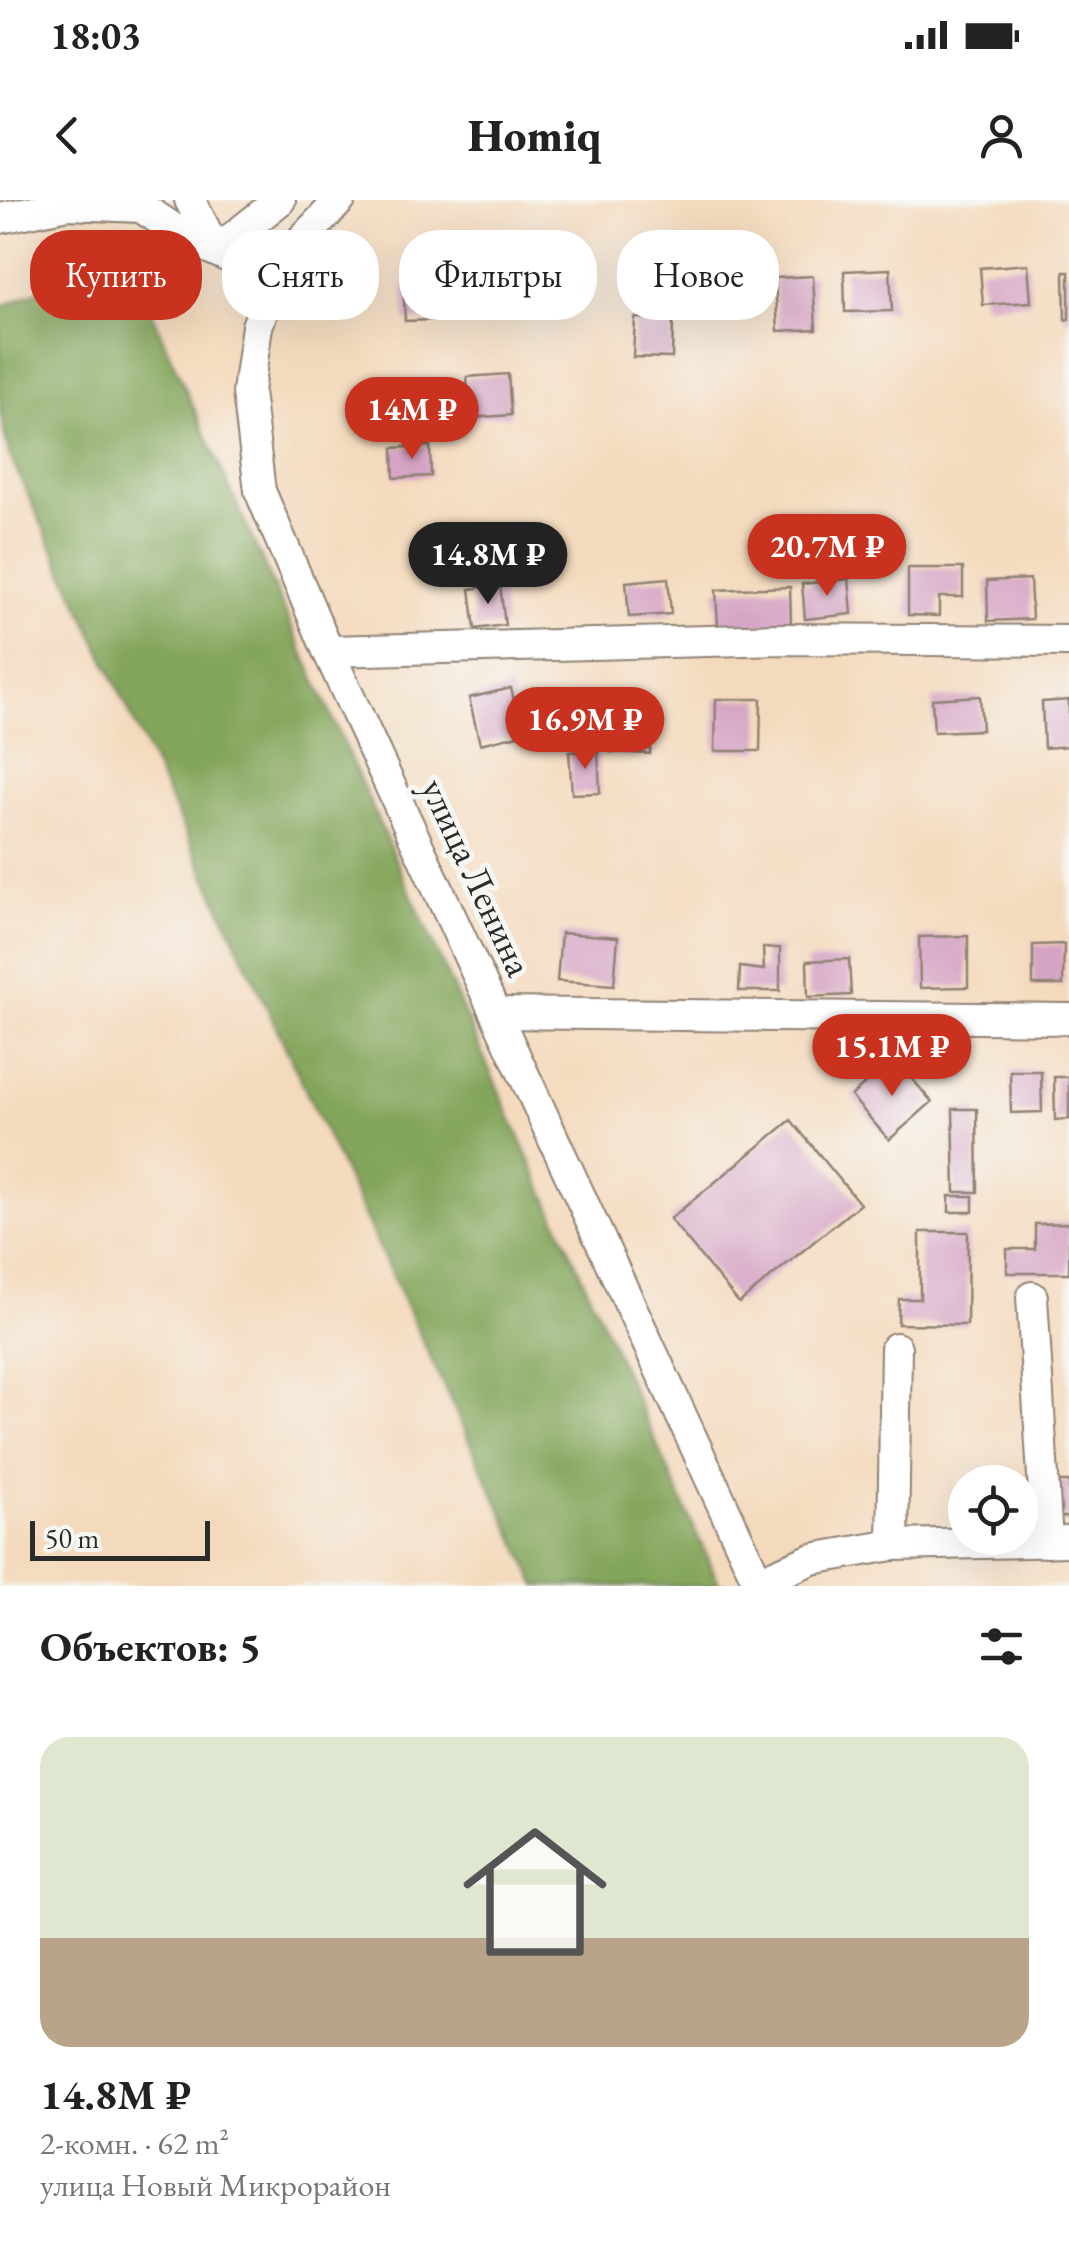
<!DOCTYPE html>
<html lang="ru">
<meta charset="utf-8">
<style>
body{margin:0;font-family:"EB Garamond",serif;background:#f6f6f6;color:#222;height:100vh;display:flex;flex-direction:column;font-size:38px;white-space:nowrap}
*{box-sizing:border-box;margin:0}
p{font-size:32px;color:#767676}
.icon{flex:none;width:55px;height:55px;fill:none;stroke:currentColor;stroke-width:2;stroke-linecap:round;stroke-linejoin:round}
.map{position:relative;height:1386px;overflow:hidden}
.panel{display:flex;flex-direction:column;background:#fff;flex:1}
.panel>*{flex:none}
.guide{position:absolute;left:30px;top:30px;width:1010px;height:90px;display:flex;gap:20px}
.buttons{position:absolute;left:948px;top:1265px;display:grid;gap:20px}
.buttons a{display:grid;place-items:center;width:90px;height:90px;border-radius:50%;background:#fff;box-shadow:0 10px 40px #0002;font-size:50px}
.scale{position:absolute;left:30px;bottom:25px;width:180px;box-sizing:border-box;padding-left:10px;border:5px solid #2b2b2b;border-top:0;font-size:28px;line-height:35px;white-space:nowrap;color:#2b2b2b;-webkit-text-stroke:8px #f6f6f2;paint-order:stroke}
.price{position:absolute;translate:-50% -85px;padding:0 22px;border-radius:35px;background:#c8321e;color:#fff;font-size:32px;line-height:65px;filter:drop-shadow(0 2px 5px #0008)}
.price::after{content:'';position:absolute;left:50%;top:60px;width:30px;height:22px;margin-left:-15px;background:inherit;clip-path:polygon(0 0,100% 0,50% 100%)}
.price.on{background:#222;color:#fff}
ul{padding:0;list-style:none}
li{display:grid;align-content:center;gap:20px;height:530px;padding:0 40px}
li+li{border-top:2px solid #e0e0e0}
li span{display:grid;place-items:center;height:310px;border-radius:30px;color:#555}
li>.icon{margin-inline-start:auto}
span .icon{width:180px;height:180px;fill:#fffc;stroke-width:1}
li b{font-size:42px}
h2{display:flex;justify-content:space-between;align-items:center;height:120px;padding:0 40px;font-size:42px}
.tag{padding:0 35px;border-radius:40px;background:#fff;box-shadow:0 10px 40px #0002;font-size:35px;line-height:90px}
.tag.on{background:#c8321e;color:#fff}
.status{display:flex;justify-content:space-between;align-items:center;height:70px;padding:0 50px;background:#fff;direction:ltr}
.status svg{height:28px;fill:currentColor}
header{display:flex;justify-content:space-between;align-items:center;height:130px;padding:0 40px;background:#fff;font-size:45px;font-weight:800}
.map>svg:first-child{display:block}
.forest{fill:#84a65b;stroke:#586843;stroke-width:2.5}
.building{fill:#d6a4c4}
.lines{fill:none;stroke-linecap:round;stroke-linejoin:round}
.minor-casing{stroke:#908274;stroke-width:34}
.minor{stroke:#fff;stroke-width:30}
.labels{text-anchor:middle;stroke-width:10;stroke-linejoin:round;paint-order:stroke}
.street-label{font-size:38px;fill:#2b2b2b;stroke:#f6f6f2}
</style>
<div class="status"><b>18:03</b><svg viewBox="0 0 49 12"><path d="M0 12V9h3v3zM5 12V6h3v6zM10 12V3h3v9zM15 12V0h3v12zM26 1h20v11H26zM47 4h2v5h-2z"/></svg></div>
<header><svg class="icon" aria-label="back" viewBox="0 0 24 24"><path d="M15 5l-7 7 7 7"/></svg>Homiq<svg class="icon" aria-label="person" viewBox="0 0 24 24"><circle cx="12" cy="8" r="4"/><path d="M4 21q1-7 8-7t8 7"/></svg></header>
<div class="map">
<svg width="1069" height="1386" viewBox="0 0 1069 1386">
<rect width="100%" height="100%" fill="#f6f6f2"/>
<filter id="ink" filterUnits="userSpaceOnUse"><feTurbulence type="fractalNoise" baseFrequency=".01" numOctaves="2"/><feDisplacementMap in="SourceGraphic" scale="20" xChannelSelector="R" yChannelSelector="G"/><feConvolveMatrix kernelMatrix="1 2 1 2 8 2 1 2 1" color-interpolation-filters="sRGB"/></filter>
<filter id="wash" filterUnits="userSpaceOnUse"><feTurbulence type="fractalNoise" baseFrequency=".0048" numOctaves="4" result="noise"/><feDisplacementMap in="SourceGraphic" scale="40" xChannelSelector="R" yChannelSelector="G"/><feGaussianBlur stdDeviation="2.25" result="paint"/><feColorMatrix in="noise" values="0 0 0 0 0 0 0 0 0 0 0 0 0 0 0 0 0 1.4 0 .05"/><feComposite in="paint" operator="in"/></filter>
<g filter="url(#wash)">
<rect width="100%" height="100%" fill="#f4dabd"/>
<polygon class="forest" points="87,70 141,90 720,1386 537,1386 9,254 0,212 0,107"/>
<g id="blocks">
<g class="building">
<polygon points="1028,64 1031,102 983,105 980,68"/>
<polygon points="890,69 892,111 845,112 844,71"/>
<polygon points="1064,72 1069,72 1069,119 1065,120"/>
<polygon points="813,76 816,129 778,131 775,78"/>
<polygon points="433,84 434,120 405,121 403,86"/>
<polygon points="635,118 673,119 672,158 633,157"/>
<polygon points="508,174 511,215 470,218 467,177"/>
<polygon points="430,246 431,276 394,278 393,248"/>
<polygon points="908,368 963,368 963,397 939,397 939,416 908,415"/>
<polygon points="668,378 671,414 629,417 626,382"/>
<polygon points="849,379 852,414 805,419 802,384"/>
<polygon points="1030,379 1032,419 988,421 987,381"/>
<polygon points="500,385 505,425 475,429 470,389"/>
<polygon points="790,387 791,425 718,428 716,390"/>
<polygon points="511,488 522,534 480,544 469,498"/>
<polygon points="980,496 982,530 934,532 932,499"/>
<polygon points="716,499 761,499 760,551 715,551"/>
<polygon points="1069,500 1069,546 1044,548 1042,502"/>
<polygon points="612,510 652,511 650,554 610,552"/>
<polygon points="598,551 600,593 572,594 569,552"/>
<polygon points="561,733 618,737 614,785 557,781"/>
<polygon points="968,736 968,787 920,788 919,737"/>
<polygon points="1064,744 1063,785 1033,785 1033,745"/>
<polygon points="763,748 780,748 780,791 739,791 740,767 764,770"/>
<polygon points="849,759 851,795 808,797 807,761"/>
<polygon points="894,858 932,902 889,940 851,896"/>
<polygon points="1010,871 1041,871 1042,912 1011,913"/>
<polygon points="1054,877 1069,877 1069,919 1055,920"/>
<polygon points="953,909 977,909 978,992 955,992"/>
<polygon points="791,920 860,1004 739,1103 670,1019"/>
<rect x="949" y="996" width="24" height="16"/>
<polygon points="1069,1023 1069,1073 1007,1073 1007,1049 1035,1049 1035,1024"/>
<polygon points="920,1032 968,1032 967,1125 898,1124 899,1099 920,1099"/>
<polygon points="1059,1282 1069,1282 1069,1317 1060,1317"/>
</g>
</g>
</g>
<g filter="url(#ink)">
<use href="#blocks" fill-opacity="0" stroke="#908274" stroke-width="2.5"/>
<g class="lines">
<defs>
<g id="minor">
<polyline points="190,0 216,51 280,0"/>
<polyline points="340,0 297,45 275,79 257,126 248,192 260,291 328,451 760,1386"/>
<polyline points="0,18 68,4 141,7 186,37 275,79"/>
<polyline points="328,451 782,439 1069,441"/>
<polyline points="496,813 1069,819"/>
<polyline points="1032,1097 1047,1342"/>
<polyline points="893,1345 896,1148"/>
<polyline points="758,1382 812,1359 893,1345 1069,1341"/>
</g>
</defs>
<use href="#minor" class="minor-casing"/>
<use href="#minor" class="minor"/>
</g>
</g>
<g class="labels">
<g class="street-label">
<text transform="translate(477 677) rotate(65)" y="13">улица Ленина</text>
</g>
</g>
</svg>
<div class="buttons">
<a><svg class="icon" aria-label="locate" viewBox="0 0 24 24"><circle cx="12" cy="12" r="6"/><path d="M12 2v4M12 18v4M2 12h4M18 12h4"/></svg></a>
</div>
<div class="scale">50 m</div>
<b class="price" style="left:412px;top:262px">14M ₽</b>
<b class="price" style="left:827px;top:399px">20.7M ₽</b>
<b class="price on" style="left:488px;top:407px">14.8M ₽</b>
<b class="price" style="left:585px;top:572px">16.9M ₽</b>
<b class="price" style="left:892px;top:899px">15.1M ₽</b>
<div class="guide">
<a class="tag on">Купить</a>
<a class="tag">Снять</a>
<a class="tag">Фильтры</a>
<a class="tag">Новое</a>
</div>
</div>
<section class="panel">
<h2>Объектов: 5<svg class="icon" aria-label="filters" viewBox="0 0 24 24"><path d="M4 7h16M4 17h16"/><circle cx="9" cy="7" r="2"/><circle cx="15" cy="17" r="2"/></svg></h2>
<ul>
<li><span style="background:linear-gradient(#dfe7d0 65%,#b9a48a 0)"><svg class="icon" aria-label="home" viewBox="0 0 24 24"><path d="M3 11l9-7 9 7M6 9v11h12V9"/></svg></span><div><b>14.8M ₽</b><p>2-комн. · 62 m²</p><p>улица Новый Микрорайон</p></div></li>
</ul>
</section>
